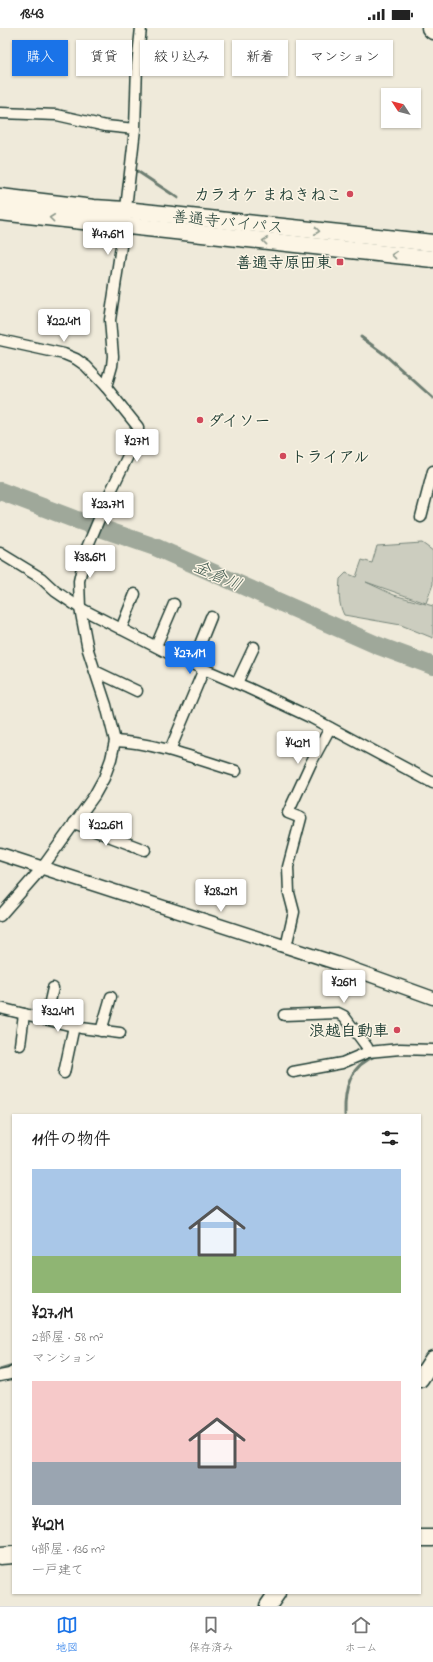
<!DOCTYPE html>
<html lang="ja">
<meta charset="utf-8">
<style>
body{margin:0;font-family:"Indie Flower","Klee One",sans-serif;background:#f6f6f6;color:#222;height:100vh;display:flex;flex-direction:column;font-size:15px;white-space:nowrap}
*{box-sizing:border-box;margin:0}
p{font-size:13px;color:#767676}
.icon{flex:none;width:22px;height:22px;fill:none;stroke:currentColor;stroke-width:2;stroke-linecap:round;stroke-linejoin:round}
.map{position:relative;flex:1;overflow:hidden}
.drawer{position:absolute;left:12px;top:1086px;width:409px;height:480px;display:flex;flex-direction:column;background:#fff;border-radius:0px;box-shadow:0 1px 3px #0004}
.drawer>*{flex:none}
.guide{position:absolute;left:12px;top:12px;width:409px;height:36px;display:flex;gap:8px}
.needle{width:26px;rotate:306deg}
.buttons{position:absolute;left:381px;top:60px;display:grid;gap:8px}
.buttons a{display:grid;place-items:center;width:40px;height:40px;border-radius:0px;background:#fff;box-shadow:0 1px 3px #0004;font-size:20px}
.price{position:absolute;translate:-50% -34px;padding:0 9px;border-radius:4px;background:#fff;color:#222;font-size:13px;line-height:26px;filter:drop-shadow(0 1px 2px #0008)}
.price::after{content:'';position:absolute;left:50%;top:24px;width:12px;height:9px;margin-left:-6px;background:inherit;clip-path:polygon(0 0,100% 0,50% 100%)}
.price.on{background:#1a73e8;color:#fff}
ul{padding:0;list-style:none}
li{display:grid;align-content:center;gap:8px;height:212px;padding:0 20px}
li span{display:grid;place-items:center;height:124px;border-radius:0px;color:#555}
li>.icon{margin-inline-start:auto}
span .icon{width:72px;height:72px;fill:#fffc;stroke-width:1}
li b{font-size:17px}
h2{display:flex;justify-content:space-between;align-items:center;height:48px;padding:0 20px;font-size:17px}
.pill{padding:0 14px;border-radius:0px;background:#fff;box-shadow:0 1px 3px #0004;font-size:14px;line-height:36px}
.pill.on{background:#1a73e8;color:#fff}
.status{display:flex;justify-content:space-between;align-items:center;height:28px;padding:0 20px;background:#fff;direction:ltr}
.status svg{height:11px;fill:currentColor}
.menu{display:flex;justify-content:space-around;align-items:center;height:56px;border-top:1px solid #e0e0e0;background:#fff;font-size:11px;color:#767676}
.menu a{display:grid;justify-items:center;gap:2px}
.menu .on{color:#1a73e8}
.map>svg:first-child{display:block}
.green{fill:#cccdbf;stroke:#76857a}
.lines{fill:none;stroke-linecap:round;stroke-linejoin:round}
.stream{stroke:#6c7d71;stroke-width:3}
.river{stroke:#9fa89a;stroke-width:18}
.minor-casing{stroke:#1f3d34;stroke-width:13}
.tertiary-casing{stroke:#1f3d34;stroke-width:15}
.primary-casing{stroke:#1f3d34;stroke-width:19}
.trunk-casing{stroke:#1f3d34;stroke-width:19}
.minor{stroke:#fcf5e5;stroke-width:10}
.tertiary{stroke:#fcf5e5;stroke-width:12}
.primary{stroke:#fcf5e5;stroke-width:16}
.trunk{stroke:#fcf5e5;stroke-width:16}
.oneway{stroke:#8e998c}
.poi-dot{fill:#d1495b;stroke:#fcf5e5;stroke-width:1.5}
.labels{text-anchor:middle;stroke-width:3;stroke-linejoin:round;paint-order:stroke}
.poi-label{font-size:16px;font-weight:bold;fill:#1f3d34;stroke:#fcf5e5;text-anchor:end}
.street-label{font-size:16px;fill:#1f3d34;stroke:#fcf5e5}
.water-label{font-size:17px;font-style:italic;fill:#455d53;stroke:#fcf5e5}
</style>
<div class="status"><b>18:43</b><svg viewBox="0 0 49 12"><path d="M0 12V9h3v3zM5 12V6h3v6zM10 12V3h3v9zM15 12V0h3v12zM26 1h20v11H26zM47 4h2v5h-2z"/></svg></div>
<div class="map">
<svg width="433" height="1578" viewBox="0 0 433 1578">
<rect width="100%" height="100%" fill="#efeada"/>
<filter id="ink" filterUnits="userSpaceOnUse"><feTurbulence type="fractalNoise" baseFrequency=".025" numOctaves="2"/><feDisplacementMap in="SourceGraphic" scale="8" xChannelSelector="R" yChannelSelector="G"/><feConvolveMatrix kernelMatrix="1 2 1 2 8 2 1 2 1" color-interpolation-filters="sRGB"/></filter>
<g filter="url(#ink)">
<path class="green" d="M422 515 433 523V556L426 575 366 554 394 567 433 578V610L401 597 344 587C338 575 339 565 340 551L346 545 356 549 362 532 372 535 377 518Z"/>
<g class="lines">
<g class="stream">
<polyline points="137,143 178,170"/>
<polyline points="361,309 384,326 433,370"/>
<path d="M345 1087C344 1060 350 1037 377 1027"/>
<polyline points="0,1342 13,1338"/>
</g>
<polyline class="river" points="0,463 74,491 155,519 379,618 433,638"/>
<defs>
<g id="minor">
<polyline points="0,85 57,87 106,98 135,101"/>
<polyline points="0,312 64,326 76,331 86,338 106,359 138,399 138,407 110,465 86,522 79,553 80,580 88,622 106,677 115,713 111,731 104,750 94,768 42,840 0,888"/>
<polyline points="106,359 112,338 113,328 110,292 124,198 135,101 137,37 141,0"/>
<polyline points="421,489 433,443"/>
<polyline points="0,525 41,550 55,563 80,580 178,630 248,660 312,690 433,755"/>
<polyline points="121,601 135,566"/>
<polyline points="156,618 174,576"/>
<polyline points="192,636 211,589"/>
<polyline points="95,643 137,663"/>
<polyline points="237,655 254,619"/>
<path d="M115 713C157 715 196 731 236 743"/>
<polyline points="170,722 204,641"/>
<polyline points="74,795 145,822"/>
<polyline points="286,919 294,884 289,865 288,839 301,790 288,785 311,735 330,700"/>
<polyline points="0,980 81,1000 120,1005"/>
<polyline points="284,987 338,985 344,988 367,1019 368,1024"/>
<polyline points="46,991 53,960"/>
<polyline points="101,1003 111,969"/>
<polyline points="20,1017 24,986"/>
<polyline points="293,1044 342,1035 368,1024 400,1021 433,1022"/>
<polyline points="64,1045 74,998"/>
<polyline points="0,1348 10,1346 13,1344"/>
</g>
<polyline id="tertiary" points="0,826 336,935 433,970"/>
<g id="primary">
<polyline points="430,0 433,3"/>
<polyline points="420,1351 433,1331"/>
<polyline points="420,1510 433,1510"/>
<polyline points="0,1528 13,1527"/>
<polyline points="268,1578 277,1565"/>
</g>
<g id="trunk">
<polyline points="0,169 94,180 125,182 433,215"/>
<polyline points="0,184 433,231"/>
</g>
</defs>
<use href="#minor" class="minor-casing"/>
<use href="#tertiary" class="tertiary-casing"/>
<use href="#primary" class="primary-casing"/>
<use href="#trunk" class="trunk-casing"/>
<use href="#minor" class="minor"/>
<use href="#tertiary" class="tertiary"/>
<use href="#primary" class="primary"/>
<use href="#trunk" class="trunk"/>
</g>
<defs><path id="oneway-chevron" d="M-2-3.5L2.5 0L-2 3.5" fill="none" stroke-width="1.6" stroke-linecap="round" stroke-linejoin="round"/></defs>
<g class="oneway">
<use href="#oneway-chevron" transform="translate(52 190) rotate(-174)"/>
<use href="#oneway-chevron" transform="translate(317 203) rotate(6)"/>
<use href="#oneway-chevron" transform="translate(265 213) rotate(-174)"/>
<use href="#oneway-chevron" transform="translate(394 227) rotate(-174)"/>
</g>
</g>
<g class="poi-dot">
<circle cx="350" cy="166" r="4"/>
<rect x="336" y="230" width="8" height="8" rx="2"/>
<circle cx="200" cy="392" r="4"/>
<circle cx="283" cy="428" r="4"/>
<circle cx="397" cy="1002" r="4"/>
</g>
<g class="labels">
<g class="poi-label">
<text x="342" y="172">カラオケ まねきねこ</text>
<text x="332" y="240">善通寺原田東</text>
<text x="208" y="398" text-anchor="start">ダイソー</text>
<text x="291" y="434" text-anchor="start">トライアル</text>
<text x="389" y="1008">浪越自動車</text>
</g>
<g class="street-label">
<text transform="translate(228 193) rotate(6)" y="6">善通寺バイパス</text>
</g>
<g class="water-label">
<text transform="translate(218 547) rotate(24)" y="6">金倉川</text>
</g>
</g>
</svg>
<div class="buttons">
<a><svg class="needle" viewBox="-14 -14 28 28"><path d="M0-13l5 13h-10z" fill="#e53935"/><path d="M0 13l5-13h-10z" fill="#767676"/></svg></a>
</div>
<b class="price" style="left:108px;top:228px">¥47.6M</b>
<b class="price" style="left:64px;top:315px">¥22.4M</b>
<b class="price" style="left:137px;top:435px">¥27M</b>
<b class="price" style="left:108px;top:498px">¥23.7M</b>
<b class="price" style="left:90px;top:551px">¥38.6M</b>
<b class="price on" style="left:190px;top:647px">¥27.1M</b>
<b class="price" style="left:298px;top:737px">¥42M</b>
<b class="price" style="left:106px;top:819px">¥22.6M</b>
<b class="price" style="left:221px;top:885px">¥28.2M</b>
<b class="price" style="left:344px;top:976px">¥26M</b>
<b class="price" style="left:58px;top:1005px">¥32.4M</b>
<div class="guide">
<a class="pill on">購入</a>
<a class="pill">賃貸</a>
<a class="pill">絞り込み</a>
<a class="pill">新着</a>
<a class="pill">マンション</a>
</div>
<section class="drawer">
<h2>11件の物件<svg class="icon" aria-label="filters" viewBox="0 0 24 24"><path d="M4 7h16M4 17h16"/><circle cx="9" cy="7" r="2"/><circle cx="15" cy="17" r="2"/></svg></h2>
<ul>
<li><span style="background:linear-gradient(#a9c7e8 70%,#8fb573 0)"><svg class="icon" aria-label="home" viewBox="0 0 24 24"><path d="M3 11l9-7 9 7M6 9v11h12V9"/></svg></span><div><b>¥27.1M</b><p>2部屋 · 58 m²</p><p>マンション</p></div></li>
<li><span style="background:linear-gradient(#f6c9c9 65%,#9aa5b1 0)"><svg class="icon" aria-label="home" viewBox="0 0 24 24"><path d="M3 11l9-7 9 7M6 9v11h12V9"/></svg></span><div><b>¥42M</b><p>4部屋 · 136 m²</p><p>一戸建て</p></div></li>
</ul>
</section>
</div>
<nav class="menu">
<a class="on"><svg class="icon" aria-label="map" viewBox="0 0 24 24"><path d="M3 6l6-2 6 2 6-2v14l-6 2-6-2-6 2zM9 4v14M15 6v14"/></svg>地図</a>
<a><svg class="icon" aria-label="saved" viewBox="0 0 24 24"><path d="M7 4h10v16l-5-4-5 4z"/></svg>保存済み</a>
<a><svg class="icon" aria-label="home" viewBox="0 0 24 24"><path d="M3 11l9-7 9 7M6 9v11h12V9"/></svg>ホーム</a>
</nav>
